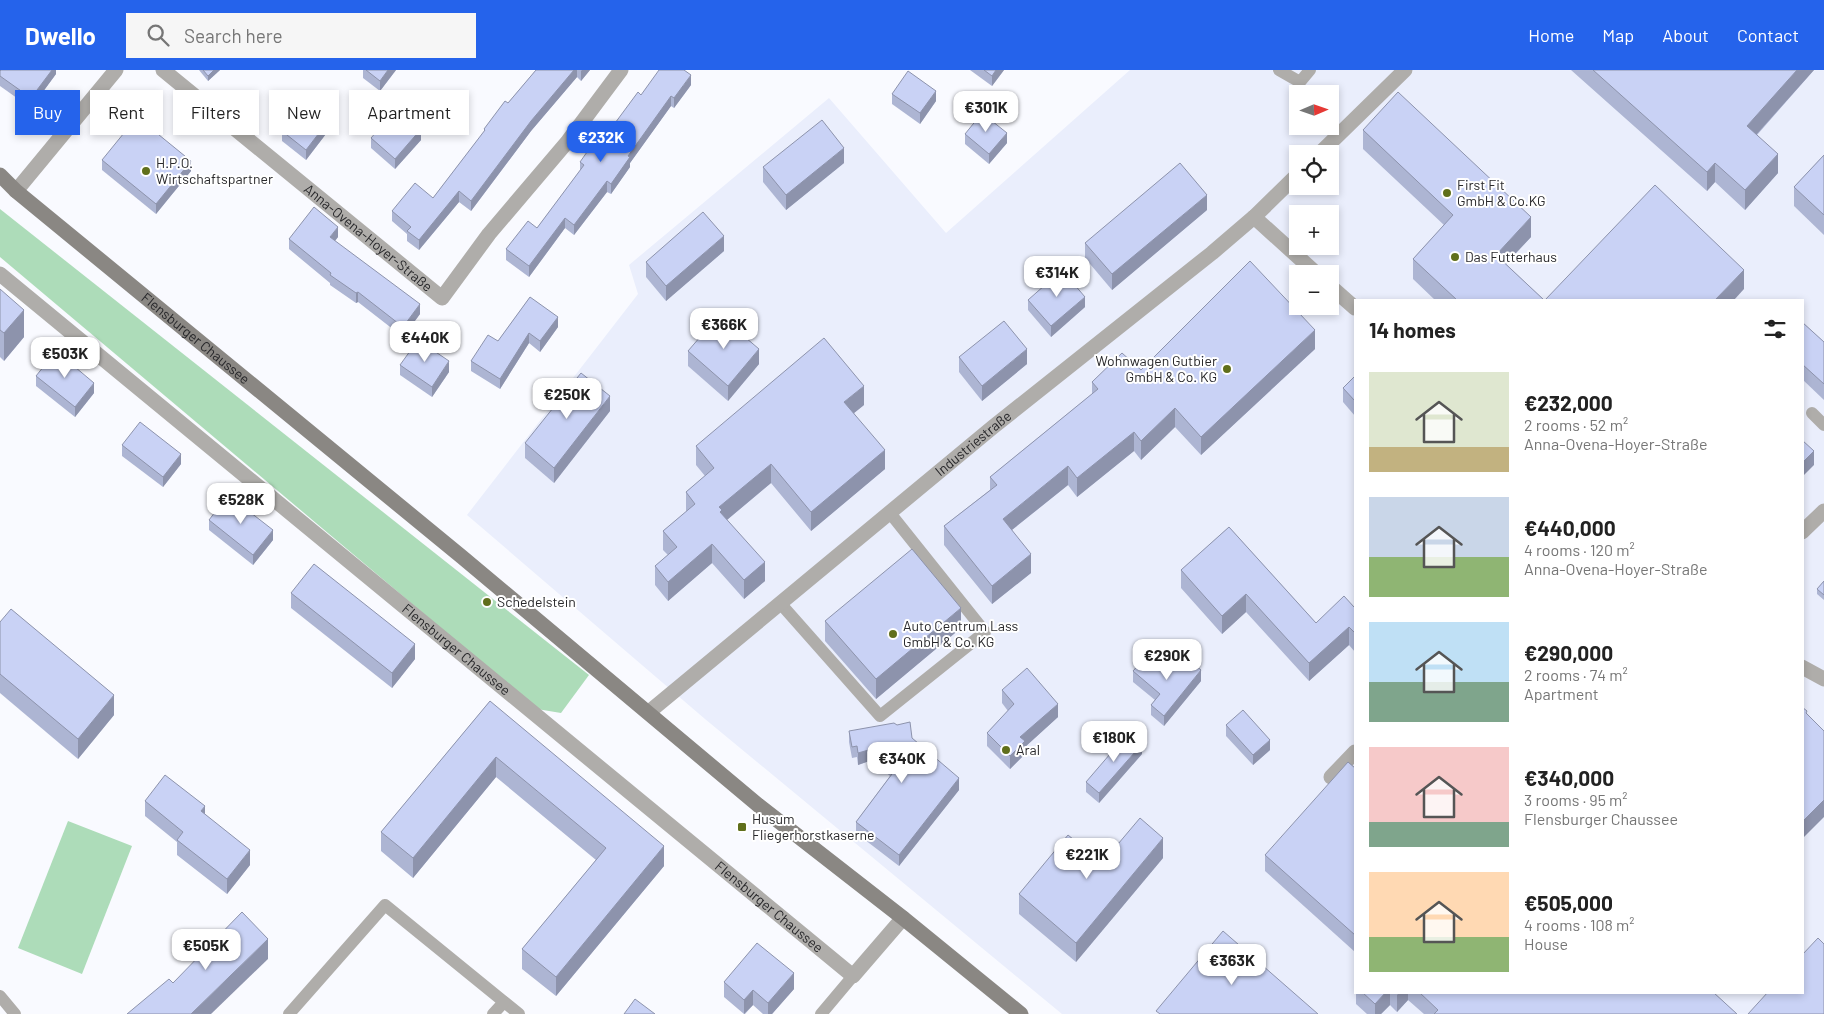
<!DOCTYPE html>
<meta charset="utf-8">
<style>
body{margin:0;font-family:Barlow,sans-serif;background:#f6f6f6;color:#222;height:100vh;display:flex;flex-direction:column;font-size:19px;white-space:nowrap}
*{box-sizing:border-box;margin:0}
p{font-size:16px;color:#767676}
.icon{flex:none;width:28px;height:28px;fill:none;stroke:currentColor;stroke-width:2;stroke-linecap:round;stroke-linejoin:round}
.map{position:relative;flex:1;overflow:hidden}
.details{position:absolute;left:1354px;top:229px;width:450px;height:695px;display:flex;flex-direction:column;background:#fff;border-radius:0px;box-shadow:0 2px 8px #0003}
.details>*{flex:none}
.hud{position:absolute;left:15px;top:20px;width:475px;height:45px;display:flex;gap:10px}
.needle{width:32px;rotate:88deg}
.buttons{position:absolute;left:1289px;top:15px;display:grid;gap:10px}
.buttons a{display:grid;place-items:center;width:50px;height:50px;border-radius:0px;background:#fff;box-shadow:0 2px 8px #0003;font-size:25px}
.price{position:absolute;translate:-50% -42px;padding:0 11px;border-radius:10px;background:#fff;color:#222;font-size:16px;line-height:32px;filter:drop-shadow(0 1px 2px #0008)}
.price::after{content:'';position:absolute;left:50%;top:30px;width:15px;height:11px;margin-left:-8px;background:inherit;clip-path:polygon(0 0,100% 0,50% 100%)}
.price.current{background:#2563eb;color:#fff}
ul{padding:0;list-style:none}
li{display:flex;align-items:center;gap:15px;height:125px;padding:0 15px}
li span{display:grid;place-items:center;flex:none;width:140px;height:100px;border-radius:0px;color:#555}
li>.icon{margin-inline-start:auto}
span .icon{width:60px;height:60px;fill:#fffc;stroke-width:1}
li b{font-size:21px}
h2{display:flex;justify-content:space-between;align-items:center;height:60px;padding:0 15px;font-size:21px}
.tag{padding:0 18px;border-radius:0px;background:#fff;box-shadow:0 2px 8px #0003;font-size:18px;line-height:45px}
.tag.current{background:#2563eb;color:#fff}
header{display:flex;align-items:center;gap:30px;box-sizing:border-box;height:70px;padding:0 25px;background:#2563eb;color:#fff}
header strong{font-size:24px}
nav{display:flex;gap:28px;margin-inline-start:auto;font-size:18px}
.search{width:350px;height:45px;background:#f6f6f6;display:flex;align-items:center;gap:12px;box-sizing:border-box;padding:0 18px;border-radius:0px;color:#767676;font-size:19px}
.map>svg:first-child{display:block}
.built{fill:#eaeefc;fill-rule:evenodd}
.green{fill:#addcb9}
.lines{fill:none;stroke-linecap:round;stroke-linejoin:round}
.lane{stroke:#afadaa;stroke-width:12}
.street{stroke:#afadaa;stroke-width:15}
.secondary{stroke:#8a8783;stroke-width:15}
.wall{fill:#adb5d3}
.shaded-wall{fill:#8d93ac}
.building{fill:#c9d2f5;stroke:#8d93ac}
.poi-dot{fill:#606f1b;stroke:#fff;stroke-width:2}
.labels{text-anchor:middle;stroke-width:4;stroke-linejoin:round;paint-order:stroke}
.poi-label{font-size:14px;fill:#28282b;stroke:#fff;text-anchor:start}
.street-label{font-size:14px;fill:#28282b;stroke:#fff}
</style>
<header>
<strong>Dwello</strong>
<div class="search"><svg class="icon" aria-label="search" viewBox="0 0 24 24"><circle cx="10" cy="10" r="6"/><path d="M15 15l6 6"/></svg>Search here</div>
<nav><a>Home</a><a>Map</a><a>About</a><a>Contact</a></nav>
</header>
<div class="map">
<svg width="1824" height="944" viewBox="0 0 1824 944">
<rect width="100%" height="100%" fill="#f9faff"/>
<path class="built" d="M1130 0H1824V944H1062L705 649 467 445 638 224 629 195 829 28 946 163ZM1298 24H1330V56H1298ZM1298 84H1330V116H1298ZM1298 144H1330V176H1298ZM1298 204H1330V236H1298ZM1355 230H1802V922H1355Z"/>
<g class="green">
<polygon points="0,139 589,605 561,643 537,639 0,187"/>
<polygon points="68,751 132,776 82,904 18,878"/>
</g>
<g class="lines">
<g class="lane">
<polyline points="1279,0 1300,12 1310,0"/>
<polyline points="1812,343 1824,355"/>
<polyline points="780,533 880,646 985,562 890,443"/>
<polyline points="0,926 15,944"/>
<polyline points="289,944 385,835 519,944"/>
<polyline points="493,944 504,932"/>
<polyline points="821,944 853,906"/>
</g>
<g class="street">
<path id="s1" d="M163 0 442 228 489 164 568 71 621 0"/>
<polyline points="1319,84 1405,0"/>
<polyline points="16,121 116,0"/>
<polyline points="1254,147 1317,204"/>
<path id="s2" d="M0 204 853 906 903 848"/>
<polyline points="1330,216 1355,238"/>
<polyline points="1802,462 1824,441"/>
<polyline points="1802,597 1824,609"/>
<path id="s3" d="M649 642 993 357 1212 183 1254 147 1298 104"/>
<polyline points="1331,707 1355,682"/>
</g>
<path class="secondary" id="s4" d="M0 105 16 121 462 487 758 735 903 848 1021 944"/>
</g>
<g class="wall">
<polygon points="56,0 56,4 31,38 0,16 0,1"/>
<polygon points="199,0 220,0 208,11"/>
<polygon points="363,0 396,0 380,21 363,8"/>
<polygon points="536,0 590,0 581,11 577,7 531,61 471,141 459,132 419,180 407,171 407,164 392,151 392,141 433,128 484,62 484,59 508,33"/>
<polygon points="970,0 1004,0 992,16"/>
<polygon points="1571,0 1814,0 1757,65 1778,103 1745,140 1715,112 1707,121"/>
<polygon points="691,15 674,38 671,36 630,93 630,97 611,124 607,122 574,165 565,158 529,207 506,190 506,179 537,158 580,101 580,92 604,68 641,25"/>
<polygon points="892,24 936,31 920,54 892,34"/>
<polygon points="329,60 306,90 282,71 282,61"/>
<polygon points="1363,60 1531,167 1506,194 1544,230 1435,230 1413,209 1413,189 1444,155 1363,79"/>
<polygon points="965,64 1007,73 989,94 965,74"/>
<polygon points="371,68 421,70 395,99 371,78"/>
<polygon points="1824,85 1824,165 1794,136 1794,117"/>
<polygon points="102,90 191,101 156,144 102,100"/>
<polygon points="844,93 786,140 763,112 763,97"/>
<polygon points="1207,140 1112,220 1085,188 1085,173"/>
<polygon points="338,167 335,171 420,244 403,267 358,232 356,233 330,215 330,213 289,179 289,169"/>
<polygon points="724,181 666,231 646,207 646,192"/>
<polygon points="0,219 24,267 4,291 0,287"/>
<polygon points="530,227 558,257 540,282 529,273 500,319 471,301 471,291 498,271"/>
<polygon points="1028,230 1085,237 1051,267 1028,240"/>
<polygon points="1802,252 1824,272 1824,330 1802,309"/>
<polygon points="1315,279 1201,385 1175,357 1141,390 1134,381 1077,427 1068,415 1012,460 1031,503 992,534 944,475 944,456 990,420 990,407 1092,324 1092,312 1141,300"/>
<polygon points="688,281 759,294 728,331 688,296"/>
<polygon points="959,287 1027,294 982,331 959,302"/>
<polygon points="400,295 449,302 432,327 400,305"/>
<polygon points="36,306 94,323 75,347 36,316"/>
<polygon points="1355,306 1355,346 1343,332 1343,318"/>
<polygon points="864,335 854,343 885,399 811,461 771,413 727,450 765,511 744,529 712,493 668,531 655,515 655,496 668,485 663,480 663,461 686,442 686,422 705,406 696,395 696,376"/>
<polygon points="610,341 554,413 525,388 525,373"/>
<polygon points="122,375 181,394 163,417 122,386"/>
<polygon points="209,450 273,470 253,495 209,460"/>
<polygon points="1229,457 1316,553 1355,537 1355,582 1349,575 1309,611 1246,542 1222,564 1181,518 1181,500"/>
<polygon points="1824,511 1824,530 1817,524 1817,519"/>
<polygon points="291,523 415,589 392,618 291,538"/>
<polygon points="825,551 961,558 876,629 825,571"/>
<polygon points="0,552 114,645 78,689 0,623"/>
<polygon points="1133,601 1170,603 1201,611 1164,656 1151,645 1151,635 1155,630 1133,612"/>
<polygon points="1002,620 1058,647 1025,677 1025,684 1010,699 987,676 987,663 1008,641 1002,633"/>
<polygon points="490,631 664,796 556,926 522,899 522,879 596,790 496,707 413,808 381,781 381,762"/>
<polygon points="1226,655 1270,680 1253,695 1226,666"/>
<polygon points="849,661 912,668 959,720 899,796 856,763 856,752 890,706 872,690 858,695 857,687 852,688 849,672"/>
<polygon points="1142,684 1099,733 1086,722 1086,712"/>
<polygon points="1355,698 1355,882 1265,801 1265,785"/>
<polygon points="145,731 205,744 250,795 227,824 177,785 177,772 145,746"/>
<polygon points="1163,788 1076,892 1019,844 1019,824"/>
<polygon points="724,912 794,919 772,944 763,944 753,935 745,944 744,944 724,927"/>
<polygon points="1356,922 1713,922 1737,944 1424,944 1408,930 1397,942 1390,935 1381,944 1367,944 1356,934"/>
</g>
<g class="shaded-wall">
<polygon points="52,0 56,0 56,4 31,38 31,28"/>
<polygon points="214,0 220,0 208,11 208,6"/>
<polygon points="388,0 396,0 380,21 380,11"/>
<polygon points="574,0 577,0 577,7 531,61 471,141 471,131 531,51"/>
<polygon points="582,0 590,0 581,11 581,1"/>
<polygon points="996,0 1004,0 992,16 992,6"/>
<polygon points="1797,0 1814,0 1747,75 1747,56"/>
<polygon points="691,5 691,15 674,38 674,28"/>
<polygon points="936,21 936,31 920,54 920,43"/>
<polygon points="671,26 671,36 630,93 630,97 611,124 611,114 628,86"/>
<polygon points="329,50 329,60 306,90 306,80"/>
<polygon points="421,59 421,70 395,99 395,89"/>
<polygon points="1007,63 1007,73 989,94 989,84"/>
<polygon points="844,78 844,93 786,140 786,125"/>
<polygon points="1778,84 1778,103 1745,140 1745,120"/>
<polygon points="191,91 191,101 156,144 156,134"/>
<polygon points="1715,93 1715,112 1707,121 1707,102"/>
<polygon points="607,111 607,122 574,165 574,155"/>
<polygon points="459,121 459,132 419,180 419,170"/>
<polygon points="1207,125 1207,140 1112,220 1112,204"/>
<polygon points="1531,147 1531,167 1496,204 1496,185"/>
<polygon points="565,148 565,158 529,207 529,196"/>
<polygon points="338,157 338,167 330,177 330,167"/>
<polygon points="724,166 724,181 666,231 666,216"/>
<polygon points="1744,200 1744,219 1734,230 1715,230"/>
<polygon points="358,222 358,232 356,233 356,223"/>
<polygon points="1085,227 1085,237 1051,267 1051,256"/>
<polygon points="420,234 420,244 403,267 403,257"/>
<polygon points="24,240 24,267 4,291 4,263"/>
<polygon points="558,247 558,257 540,282 540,271"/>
<polygon points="1315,260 1315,279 1201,385 1201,367"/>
<polygon points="529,263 529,273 500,319 500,309"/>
<polygon points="759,279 759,294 728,331 728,316"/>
<polygon points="1027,279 1027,294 982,331 982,316"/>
<polygon points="449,291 449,302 432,327 432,317"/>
<polygon points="94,313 94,323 75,347 75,337"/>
<polygon points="864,316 864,335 844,351 844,332"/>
<polygon points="610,326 610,341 554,413 554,398"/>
<polygon points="1175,338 1175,357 1141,390 1141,371"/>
<polygon points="1134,362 1134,381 1077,427 1077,408"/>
<polygon points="885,380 885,399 811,461 811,442"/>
<polygon points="1814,381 1814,395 1802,407 1802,393"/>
<polygon points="181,384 181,394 163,417 163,407"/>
<polygon points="771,394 771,413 722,454 719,437"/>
<polygon points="1068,396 1068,415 1003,467 1003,449"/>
<polygon points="273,460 273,470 253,495 253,485"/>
<polygon points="712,474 712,493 668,531 668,512"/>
<polygon points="1031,484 1031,503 992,534 992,516"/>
<polygon points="765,492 765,511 744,529 744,510"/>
<polygon points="1246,524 1246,542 1222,564 1222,546"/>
<polygon points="961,538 961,558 876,629 876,609"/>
<polygon points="1349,557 1349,575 1309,611 1309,593"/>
<polygon points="415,574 415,589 392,618 392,603"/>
<polygon points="1201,600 1201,611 1164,656 1164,646"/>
<polygon points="114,625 114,645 78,689 78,669"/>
<polygon points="1058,634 1058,647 1025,677 1025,684 1010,699 1010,686 1020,667"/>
<polygon points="1270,670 1270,680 1253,695 1253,685"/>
<polygon points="1142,674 1142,684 1099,733 1099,723"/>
<polygon points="872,679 872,690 858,695 858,683"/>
<polygon points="496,687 496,707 413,808 413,788"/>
<polygon points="959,708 959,720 899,796 899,785"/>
<polygon points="1824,730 1824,747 1802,769 1802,752"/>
<polygon points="205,736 205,751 201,741"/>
<polygon points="1163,768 1163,788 1076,892 1076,873"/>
<polygon points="664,776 664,796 556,926 556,907"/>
<polygon points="250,780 250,795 227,824 227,809"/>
<polygon points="268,869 268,889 211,944 191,944"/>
<polygon points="794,903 794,919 772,944 768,944 768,933"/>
<polygon points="753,920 753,935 744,944 744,930"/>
<polygon points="1386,922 1390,922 1390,935 1381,944 1375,944 1375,934"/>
<polygon points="1400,922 1408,922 1408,930 1397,942 1397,925"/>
</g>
<g class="building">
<polygon points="1,0 52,0 31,28 0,6 0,1"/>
<polygon points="203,0 214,0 208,6"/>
<polygon points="366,0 388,0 380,11"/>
<polygon points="536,0 574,0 531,51 471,131 459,121 419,170 407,161 411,157 392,141 415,113 433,128 485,60 484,59 505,31 508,33"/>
<polygon points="659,0 684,0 691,5 674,28 671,26 628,86 630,87 611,114 607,111 574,155 565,148 529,196 506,179 528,151 537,158 584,95 580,92 599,65 604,68 638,22 641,25"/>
<polygon points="984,0 996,0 992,6"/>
<polygon points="1593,0 1797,0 1747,56 1778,84 1745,120 1715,93 1707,102"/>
<polygon points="908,1 936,21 920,43 892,24"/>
<polygon points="1398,22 1531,147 1496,185 1544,230 1457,230 1413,189 1453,145 1363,60"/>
<polygon points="305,31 329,50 306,80 282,61"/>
<polygon points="397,38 421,59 395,89 371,68"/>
<polygon points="982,43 1007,63 989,84 965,64"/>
<polygon points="137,47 191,91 156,134 102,90"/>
<polygon points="822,50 844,78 786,125 763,97"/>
<polygon points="1824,85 1824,145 1794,117"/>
<polygon points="1180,93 1207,125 1112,204 1085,173"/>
<polygon points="1655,115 1744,200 1715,230 1545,230"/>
<polygon points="314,137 338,157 330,167 420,234 403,257 358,222 356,223 330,205 331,203 289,169"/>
<polygon points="703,142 724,166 666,216 646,192"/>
<polygon points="1250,191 1315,260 1201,367 1175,338 1141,371 1134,362 1077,408 1068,396 1003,449 1031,484 992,516 944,456 997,415 990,407 1098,319 1092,312 1122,283 1141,300"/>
<polygon points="1062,200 1085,227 1051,256 1028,230"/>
<polygon points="0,219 24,240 4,263 0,260"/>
<polygon points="530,227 558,247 540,271 529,263 500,309 471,291 488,265 498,271"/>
<polygon points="719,245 759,279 728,316 688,281"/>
<polygon points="1004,251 1027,279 982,316 959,287"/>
<polygon points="1802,252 1824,272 1824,314 1802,294"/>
<polygon points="824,268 864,316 844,332 885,380 811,442 771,394 719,437 722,440 720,442 765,492 744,510 712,474 668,512 655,496 677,477 663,461 695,434 686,422 714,398 696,376"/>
<polygon points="418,270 449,291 432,317 400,295"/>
<polygon points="56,281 94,313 75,337 36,306"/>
<polygon points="581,303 610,326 554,398 525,373"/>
<polygon points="1355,306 1355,331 1343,318"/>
<polygon points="140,352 181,384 163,407 122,375"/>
<polygon points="1802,370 1814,381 1802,393"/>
<polygon points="228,425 273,460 253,485 209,450"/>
<polygon points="1229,457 1316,553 1344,526 1354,537 1355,537 1355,563 1349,557 1309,593 1246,524 1222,546 1181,500"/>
<polygon points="912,479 961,538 876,609 825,551"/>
<polygon points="314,494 415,574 392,603 291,523"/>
<polygon points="1824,511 1824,525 1817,519"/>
<polygon points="11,539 114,625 78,669 0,604 0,552"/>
<polygon points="1148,584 1170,603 1184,586 1201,600 1164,646 1151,635 1160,624 1133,601"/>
<polygon points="1027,598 1058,634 1020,667 1025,671 1010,686 987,663 1014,634 1002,620"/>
<polygon points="490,631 664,776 556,907 522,879 606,778 496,687 413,788 381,762"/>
<polygon points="1802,637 1807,641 1806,643 1824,661 1824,730 1802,752"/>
<polygon points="1243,640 1270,670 1253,685 1226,655"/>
<polygon points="910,652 912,668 959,708 899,785 856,752 895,700 872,679 858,683 857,676 852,677 849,661 894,653 897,655"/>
<polygon points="1129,662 1142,674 1099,723 1086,712"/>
<polygon points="1348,692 1355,698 1355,865 1265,785"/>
<polygon points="165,705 205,736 201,741 250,780 227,809 177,770 183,762 145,731"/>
<polygon points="1140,748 1163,768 1076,873 1019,824 1068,765 1102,793"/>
<polygon points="242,842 268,869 191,944 127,944 169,909 173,913"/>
<polygon points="1223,861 1318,944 1160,944 1156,941"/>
<polygon points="1818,868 1824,874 1824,944 1748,944 1768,922 1802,922 1802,885"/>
<polygon points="757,873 794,903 768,933 753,920 744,930 724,912"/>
<polygon points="1362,922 1386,922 1375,934"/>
<polygon points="1419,922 1713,922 1737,944 1434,944 1438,940"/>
<polygon points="635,929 655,944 624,944"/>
</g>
<g class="poi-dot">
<circle cx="146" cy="101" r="5"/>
<circle cx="1447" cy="123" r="5"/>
<circle cx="1455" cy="187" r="5"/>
<circle cx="1227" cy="299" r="5"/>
<circle cx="487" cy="532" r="5"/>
<circle cx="893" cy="564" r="5"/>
<circle cx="1006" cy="680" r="5"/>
<rect x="737" y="752" width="10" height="10" rx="2.5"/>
</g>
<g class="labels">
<g class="poi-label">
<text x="156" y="98">H.P.O.<tspan x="156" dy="16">Wirtschaftspartner</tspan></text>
<text x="1457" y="120">First Fit<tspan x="1457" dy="16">GmbH &amp; Co.KG</tspan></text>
<text x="1465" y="192">Das Futterhaus</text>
<text x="1217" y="296" text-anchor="end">Wohnwagen Gutbier<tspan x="1217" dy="16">GmbH &amp; Co. KG</tspan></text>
<text x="497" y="537">Schedelstein</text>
<text x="903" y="561">Auto Centrum Lass<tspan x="903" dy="16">GmbH &amp; Co. KG</tspan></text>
<text x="1016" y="685">Aral</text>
<text x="752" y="754">Husum<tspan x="752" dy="16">Fliegerhorstkaserne</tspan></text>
</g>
<g class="street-label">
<text dy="5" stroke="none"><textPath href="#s1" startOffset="265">Anna-Ovena-Hoyer-Straße</textPath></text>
<text dy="5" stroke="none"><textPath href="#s4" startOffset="255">Flensburger Chaussee</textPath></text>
<text dy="5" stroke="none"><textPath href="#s3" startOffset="421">Industriestraße</textPath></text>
<text dy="5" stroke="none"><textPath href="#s2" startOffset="591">Flensburger Chaussee</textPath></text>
<text dy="5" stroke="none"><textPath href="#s2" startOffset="996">Flensburger Chaussee</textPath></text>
</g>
</g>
</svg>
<div class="buttons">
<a><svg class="needle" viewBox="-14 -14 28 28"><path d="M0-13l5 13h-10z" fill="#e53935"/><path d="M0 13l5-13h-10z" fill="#767676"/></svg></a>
<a><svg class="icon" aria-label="locate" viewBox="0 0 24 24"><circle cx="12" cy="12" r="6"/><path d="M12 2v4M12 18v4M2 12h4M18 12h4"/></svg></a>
<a>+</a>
<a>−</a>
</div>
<b class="price" style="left:986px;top:63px">€301K</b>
<b class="price current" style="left:601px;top:93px">€232K</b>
<b class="price" style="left:1057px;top:228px">€314K</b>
<b class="price" style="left:724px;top:280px">€366K</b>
<b class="price" style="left:425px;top:293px">€440K</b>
<b class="price" style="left:65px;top:309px">€503K</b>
<b class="price" style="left:567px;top:350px">€250K</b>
<b class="price" style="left:241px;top:455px">€528K</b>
<b class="price" style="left:1167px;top:611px">€290K</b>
<b class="price" style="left:1114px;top:693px">€180K</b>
<b class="price" style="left:902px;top:714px">€340K</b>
<b class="price" style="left:1087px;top:810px">€221K</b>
<b class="price" style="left:206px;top:901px">€505K</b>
<b class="price" style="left:1232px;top:916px">€363K</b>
<div class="hud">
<a class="tag current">Buy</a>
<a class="tag">Rent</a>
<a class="tag">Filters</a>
<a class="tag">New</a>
<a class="tag">Apartment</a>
</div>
<section class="details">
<h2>14 homes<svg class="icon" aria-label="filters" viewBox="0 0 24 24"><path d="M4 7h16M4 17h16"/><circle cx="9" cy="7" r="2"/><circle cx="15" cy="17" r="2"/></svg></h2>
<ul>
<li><span style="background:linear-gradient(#dfe7d0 75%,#c2b280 0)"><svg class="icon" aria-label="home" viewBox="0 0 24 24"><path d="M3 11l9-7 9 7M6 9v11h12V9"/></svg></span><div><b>€232,000</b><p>2 rooms · 52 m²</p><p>Anna-Ovena-Hoyer-Straße</p></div></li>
<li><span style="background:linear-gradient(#c9d6e8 60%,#8fb573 0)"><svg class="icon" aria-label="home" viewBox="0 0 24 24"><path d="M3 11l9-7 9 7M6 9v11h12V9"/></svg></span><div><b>€440,000</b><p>4 rooms · 120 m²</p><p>Anna-Ovena-Hoyer-Straße</p></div></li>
<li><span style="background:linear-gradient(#bfe0f5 60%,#7fa58c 0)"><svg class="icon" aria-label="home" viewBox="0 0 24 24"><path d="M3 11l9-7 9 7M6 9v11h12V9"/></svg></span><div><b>€290,000</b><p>2 rooms · 74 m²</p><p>Apartment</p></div></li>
<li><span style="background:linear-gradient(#f6c9c9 75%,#7fa58c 0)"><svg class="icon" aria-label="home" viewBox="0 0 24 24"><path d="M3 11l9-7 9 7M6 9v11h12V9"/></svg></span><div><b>€340,000</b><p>3 rooms · 95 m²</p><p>Flensburger Chaussee</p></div></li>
<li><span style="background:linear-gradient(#ffd9b3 65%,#8fb573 0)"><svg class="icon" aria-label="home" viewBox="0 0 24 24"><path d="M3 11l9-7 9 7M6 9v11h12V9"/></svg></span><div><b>€505,000</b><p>4 rooms · 108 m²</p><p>House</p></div></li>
</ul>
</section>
</div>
